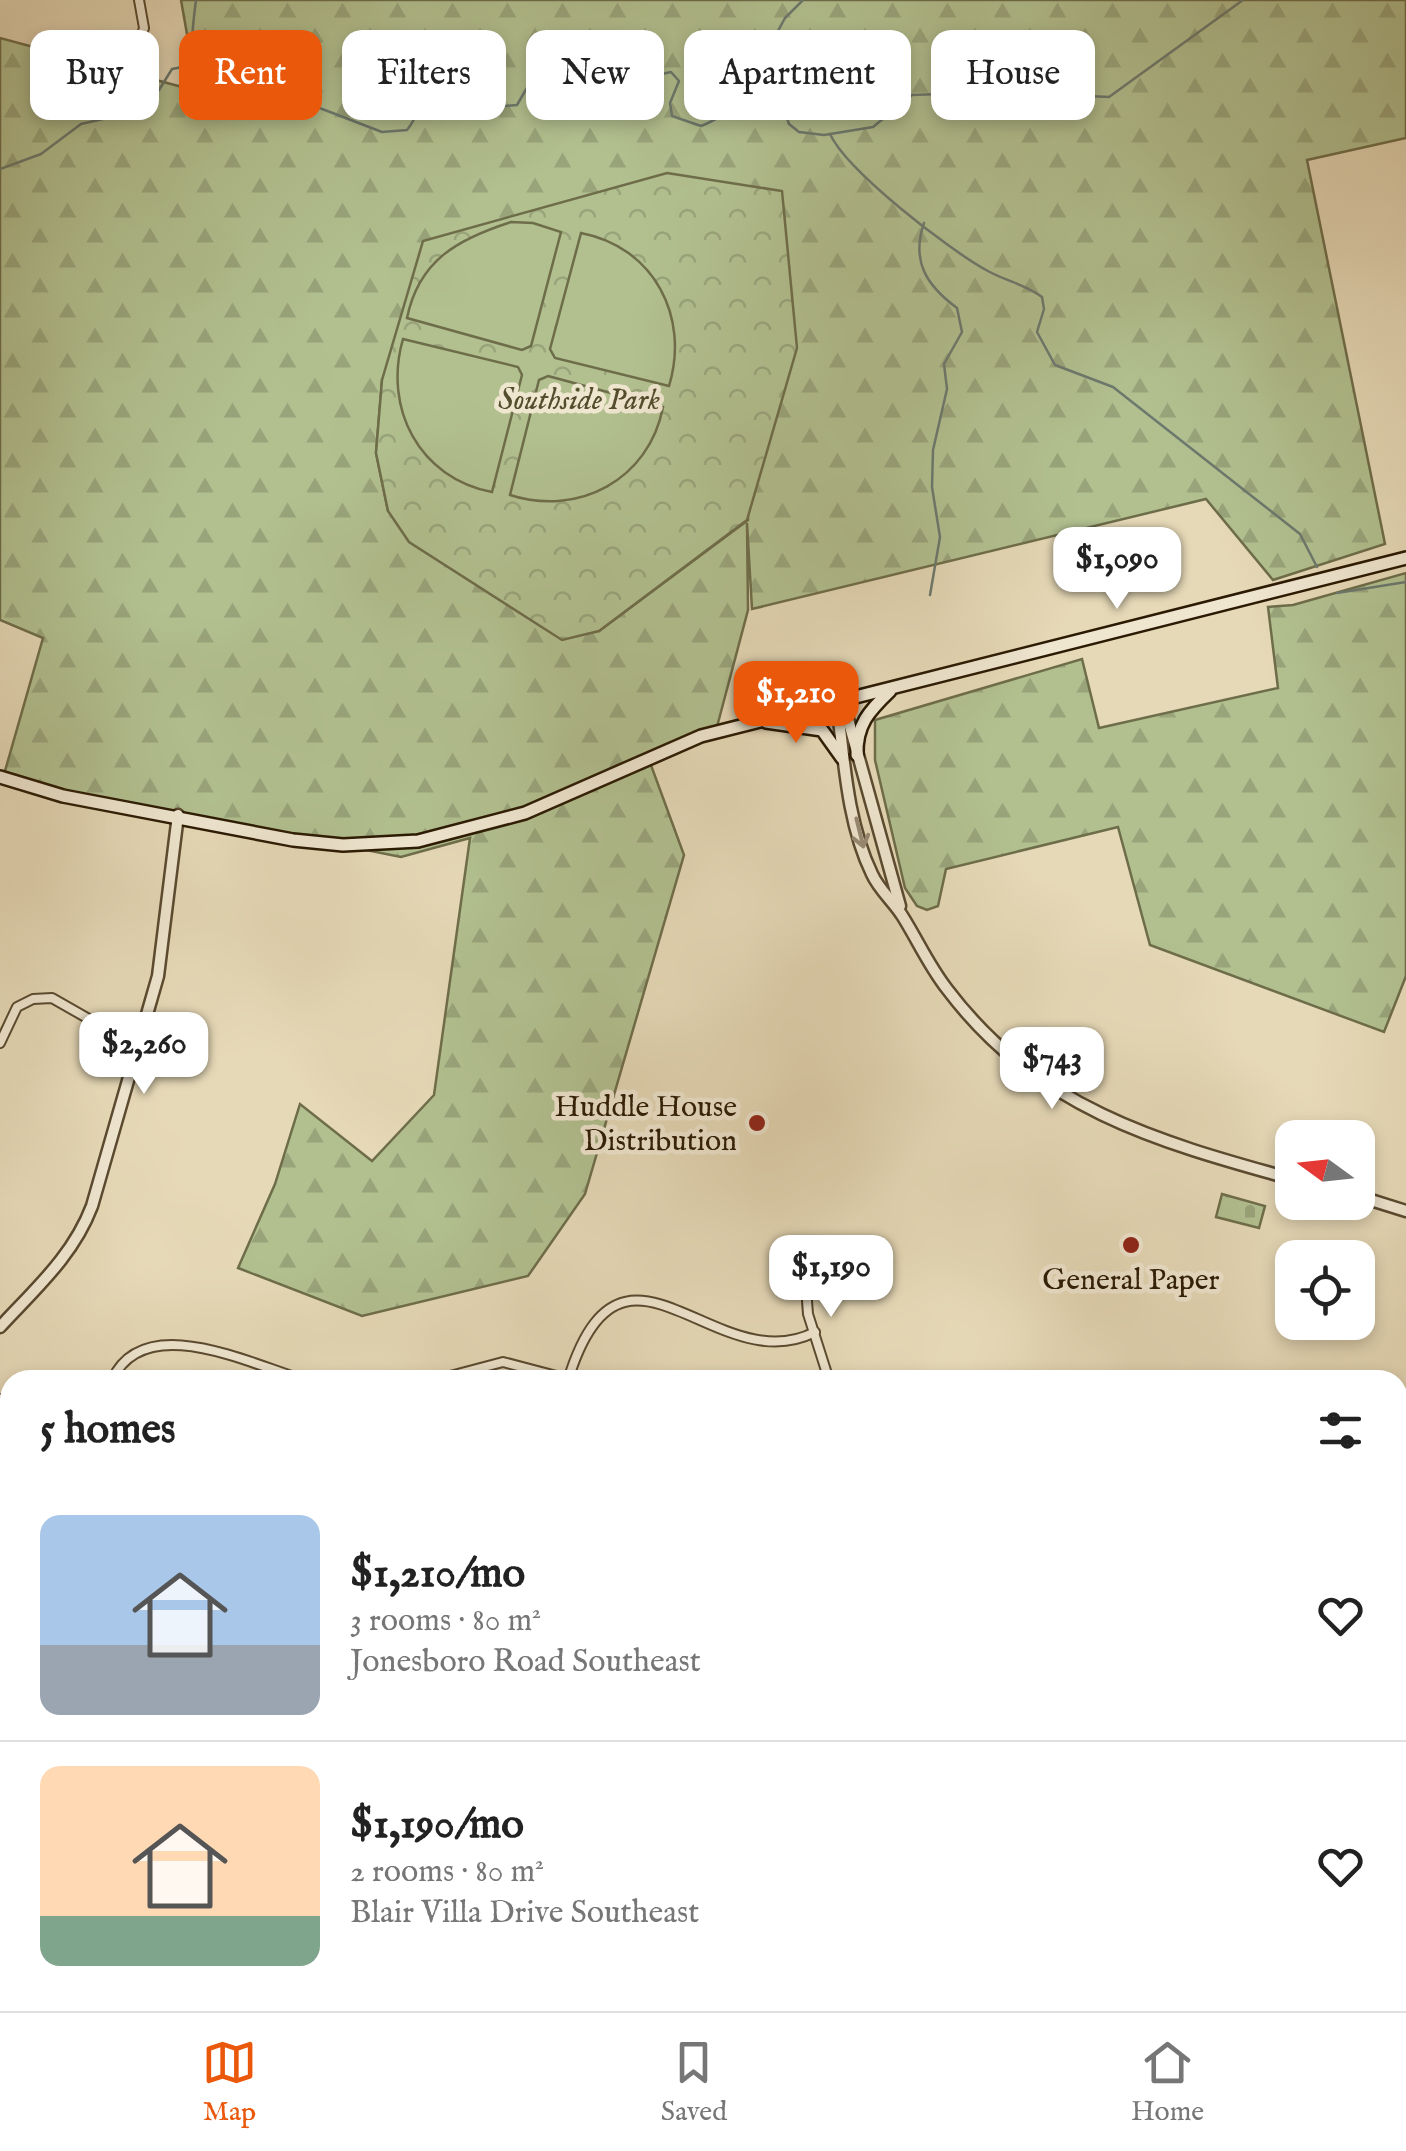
<!DOCTYPE html>
<meta charset="utf-8">
<style>
body{margin:0;font-family:"IM FELL English",serif;background:#f6f6f6;color:#222;height:100vh;display:flex;flex-direction:column;font-size:38px;white-space:nowrap}
*{box-sizing:border-box;margin:0}
p{font-size:32px;color:#767676}
.icon{flex:none;width:55px;height:55px;fill:none;stroke:currentColor;stroke-width:2;stroke-linecap:round;stroke-linejoin:round}
.map{position:relative;flex:1;overflow:hidden}
.panel{position:absolute;left:0px;top:1370px;width:1408px;height:642px;display:flex;flex-direction:column;background:#fff;border-radius:30px 30px 0 0;box-shadow:0 5px 15px #0003}
.panel>*{flex:none}
.guide{position:absolute;left:30px;top:30px;width:1348px;height:90px;display:flex;gap:20px}
.needle{width:65px;rotate:285deg}
.tools{position:absolute;left:1275px;top:1120px;display:grid;gap:20px}
.tools a{display:grid;place-items:center;width:100px;height:100px;border-radius:20px;background:#fff;box-shadow:0 5px 15px #0003;font-size:50px}
.price{position:absolute;translate:-50% -85px;padding:0 22px;border-radius:20px;background:#fff;color:#222;font-size:32px;line-height:65px;filter:drop-shadow(0 2px 5px #0008)}
.price::after{content:'';position:absolute;left:50%;top:60px;width:30px;height:22px;margin-left:-15px;background:inherit;clip-path:polygon(0 0,100% 0,50% 100%)}
.price.on{background:#ea580c;color:#fff}
ul{padding:0;list-style:none}
li{display:flex;align-items:center;gap:30px;height:250px;padding:0 40px}
li+li{border-top:2px solid #e0e0e0}
li span{display:grid;place-items:center;flex:none;width:280px;height:200px;border-radius:20px;color:#555}
li>.icon{margin-inline-start:auto}
span .icon{width:120px;height:120px;fill:#fffc;stroke-width:1}
li b{font-size:42px}
h2{display:flex;justify-content:space-between;align-items:center;height:120px;padding:0 40px;font-size:42px}
.tag{padding:0 35px;border-radius:20px;background:#fff;box-shadow:0 5px 15px #0003;font-size:35px;line-height:90px}
.tag.on{background:#ea580c;color:#fff}
.tab-bar{display:flex;justify-content:space-around;align-items:center;height:140px;border-top:2px solid #e0e0e0;background:#fff;font-size:28px;color:#767676}
.tab-bar a{display:grid;justify-items:center;gap:5px}
.tab-bar .on{color:#ea580c}
.map>svg:first-child{display:block}
.forest{fill:url(#forest-firs);stroke:#6e6d4a;stroke-width:2.5;fill-rule:evenodd}
.cemetery{fill:url(#cemetery-stones);stroke:#6e6d4a;stroke-width:2.5}
.park{fill:url(#park-crowns);stroke:#6e6d4a;stroke-width:2.5}
.pitch{fill:#b2c090;stroke:#6e6d4a;stroke-width:2.5}
.lines{fill:none;stroke-linecap:round;stroke-linejoin:round}
.stream{stroke:#6c796e;stroke-width:2.5}
.minor-casing{stroke:#5a4a30;stroke-width:12}
.tertiary-casing{stroke:#5a4a30;stroke-width:15}
.secondary-casing{stroke:#2b1a03;stroke-width:16}
.minor{stroke:#efe6d0;stroke-width:8}
.tertiary{stroke:#efe6d0;stroke-width:10}
.secondary{stroke:#efe6d0;stroke-width:11}
.oneway{stroke:#978a74}
.poi-dot{fill:#8f2418;stroke:#efe6d0;stroke-width:4}
.labels{text-anchor:middle;stroke-width:9;stroke-linejoin:round;paint-order:stroke}
.park-label{font-size:30px;font-style:italic;fill:#544c2d;stroke:#efe6d0}
.poi-label{font-size:30px;fill:#2b1a03;stroke:#efe6d0;text-anchor:end}
</style>
<div class="map">
<svg width="1406" height="2011" viewBox="0 0 1406 2011">
<defs>
<pattern id="forest-firs" width="22" height="20" patternUnits="userSpaceOnUse" patternTransform="scale(2.5)"><rect width="22" height="20" fill="#b2c090"/><path d="M5 1l3.5 6h-7zM16 11l3.5 6h-7z" fill="#99a47b"/></pattern>
<pattern id="cemetery-stones" width="16" height="16" patternUnits="userSpaceOnUse" patternTransform="scale(2.5)"><rect width="16" height="16" fill="#b2c090"/><path d="M2 7V4a2 2 0 0 1 4 0v3zM10 15v-3a2 2 0 0 1 4 0v3z" fill="#99a47b"/></pattern>
<pattern id="park-crowns" width="20" height="18" patternUnits="userSpaceOnUse" patternTransform="scale(2.5)"><rect width="20" height="18" fill="#b2c090"/><path d="M2 6a3 3 0 1 1 6 0M12 15a3 3 0 1 1 6 0" fill="none" stroke="#99a47b"/></pattern>
</defs>
<rect width="100%" height="100%" fill="#e6d9b7"/>
<filter id="stains"><feTurbulence type="fractalNoise" baseFrequency=".002" numOctaves="4"/><feColorMatrix values="0 0 0 0 .2 0 0 0 0 .09 0 0 0 0 .02 0 0 0 .5 -.17"/></filter>
<radialGradient id="worn" r=".72"><stop offset=".6" stop-color="#630" stop-opacity="0"/><stop offset="1" stop-color="#630" stop-opacity=".3"/></radialGradient>
<g class="forest">
<path d="M181 0H1406V138L1307 160 1385 544 1273 580 1206 499 752 609 747 523 748 610 714 738 648 757 684 855 585 1194 528 1276 362 1316 238 1268 275 1184 300 1104 372 1161 434 1095 470 838 401 857 3 778 43 638 0 620V38L197 91ZM382 380 748 516V520L599 631 388 511 376 453Z"/>
<polygon points="1406,573 1406,976 1384,1032 1150,945 1118,827 946,869 938,906 927,910 917,906 905,888 875,760 875,720 1082,659 1099,728 1278,688 1268,607 1293,605"/>
<polygon points="1398,1453 1406,1456 1406,1976 1398,1973"/>
<polygon points="1079,2003 1246,2003 1243,2011 1110,2011"/>
</g>
<polygon class="cemetery" points="1222,1194 1265,1206 1259,1228 1216,1217"/>
<polygon class="park" points="667,173 782,191 797,348 747,520 599,631 562,640 409,542 388,511 376,453 382,380 423,241"/>
<g class="pitch">
<path d="M511 222 533 223 561 232 531 346 522 350 407 318C419 260 458 239 511 222Z"/>
<path d="M581 233C654 247 690 317 669 386L555 358 550 349Z"/>
<path d="M403 339 518 367 522 375 492 492C419 478 383 408 403 339Z"/>
<path d="M548 376 663 407C649 480 578 517 510 495L539 380Z"/>
</g>
<g class="lines">
<g class="stream">
<path d="M196 0C189 55 188 66 232 102H256L278 92 382 132 407 130C422 112 417 96 444 86L455 91 461 102 473 103 483 96 505 106 517 105 535 74 547 73 556 81 559 93 571 94 587 76 598 72 634 80 671 72 679 81 670 103 672 116 701 126C731 115 746 91 780 98"/>
<polyline points="803,0 785,18 773,40 786,88 780,98 789,124 799,132 824,135 873,127 912,95 998,92 1109,97 1243,0"/>
<path d="M830 134C847 171 948 249 986 270 1005 281 1025 284 1042 297L1044 309 1037 332 1055 365 1113 387 1300 534 1317 567"/>
<polyline points="0,169 41,154 81,124 129,113 159,90 172,69 193,65"/>
<path d="M924 223C911 261 926 285 957 308L962 332 944 364 947 389 933 450 932 487 940 537 930 595"/>
<polyline points="1337,593 1406,582"/>
<polyline points="1398,1556 1406,1539"/>
<polyline points="922,2011 924,2002"/>
</g>
<defs>
<g id="minor">
<polyline points="134,60 144,28 139,0"/>
<polyline points="0,1043 17,1007 33,999 52,998 138,1047"/>
<polyline points="804,1260 808,1314 829,1380"/>
<path d="M112 1380C144 1310 250 1364 304 1380"/>
<polyline points="435,1380 503,1362 568,1379"/>
<path d="M568 1380C622 1204 715 1383 815 1332"/>
<polyline points="0,1399 10,1407"/>
<polyline points="91,2011 100,2002"/>
<polyline points="1260,2011 1264,2002"/>
</g>
<g id="tertiary">
<polyline points="843,701 900,906"/>
<path d="M837 703C844 758 847 823 872 874 879 890 894 902 903 917 918 941 929 966 947 989 1037 1108 1155 1141 1292 1179"/>
<polyline points="1358,1196 1406,1211"/>
<path d="M0 1327C36 1288 73 1256 92 1206L158 976 178 815"/>
<polyline points="0,1561 10,1564"/>
<polyline points="0,1823 10,1835"/>
<polyline points="1398,1970 1406,1973"/>
<polyline points="150,2002 157,2011"/>
</g>
<g id="secondary">
<polyline points="766,722 822,730 842,758"/>
<path d="M857 755C856 725 869 711 890 691"/>
<polyline points="0,777 63,796 293,840 343,845 418,841 525,813 701,736 1406,558"/>
</g>
</defs>
<use href="#minor" class="minor-casing"/>
<use href="#tertiary" class="tertiary-casing"/>
<use href="#secondary" class="secondary-casing"/>
<use href="#minor" class="minor"/>
<use href="#tertiary" class="tertiary"/>
<use href="#secondary" class="secondary"/>
</g>
<defs><path id="oneway-shaft" d="M-6 0H5M1.5-3L5.5 0L1.5 3" fill="none" stroke-width="1.6" stroke-linecap="round" stroke-linejoin="round" transform="scale(2.5)"/></defs>
<use class="oneway" href="#oneway-shaft" transform="translate(860 833) rotate(76)"/>
<g class="poi-dot">
<circle cx="757" cy="1123" r="10"/>
<circle cx="1131" cy="1245" r="10"/>
</g>
<g class="labels">
<g class="park-label">
<text x="579" y="409">Southside Park</text>
</g>
<g class="poi-label">
<text x="737" y="1116">Huddle House<tspan x="737" dy="34">Distribution</tspan></text>
<text x="1131" y="1289" text-anchor="middle">General Paper</text>
</g>
</g>
<rect width="100%" height="100%" filter="url(#stains)"/>
<rect width="100%" height="100%" fill="url(#worn)"/>
</svg>
<div class="tools">
<a><svg class="needle" viewBox="-14 -14 28 28"><path d="M0-13l5 13h-10z" fill="#e53935"/><path d="M0 13l5-13h-10z" fill="#767676"/></svg></a>
<a><svg class="icon" aria-label="locate" viewBox="0 0 24 24"><circle cx="12" cy="12" r="6"/><path d="M12 2v4M12 18v4M2 12h4M18 12h4"/></svg></a>
</div>
<b class="price" style="left:1117px;top:612px">$1,090</b>
<b class="price on" style="left:796px;top:746px">$1,210</b>
<b class="price" style="left:144px;top:1097px">$2,260</b>
<b class="price" style="left:1052px;top:1112px">$743</b>
<b class="price" style="left:831px;top:1320px">$1,190</b>
<div class="guide">
<a class="tag">Buy</a>
<a class="tag on">Rent</a>
<a class="tag">Filters</a>
<a class="tag">New</a>
<a class="tag">Apartment</a>
<a class="tag">House</a>
</div>
<section class="panel">
<h2>5 homes<svg class="icon" aria-label="filters" viewBox="0 0 24 24"><path d="M4 7h16M4 17h16"/><circle cx="9" cy="7" r="2"/><circle cx="15" cy="17" r="2"/></svg></h2>
<ul>
<li><span style="background:linear-gradient(#a9c7e8 65%,#9aa5b1 0)"><svg class="icon" aria-label="home" viewBox="0 0 24 24"><path d="M3 11l9-7 9 7M6 9v11h12V9"/></svg></span><div><b>$1,210/mo</b><p>3 rooms · 80 m²</p><p>Jonesboro Road Southeast</p></div><svg class="icon" aria-label="heart" viewBox="0 0 24 24"><path d="M12 20l-8-8c-3-5 5-10 8-4 3-6 11-1 8 4z"/></svg></li>
<li><span style="background:linear-gradient(#ffd9b3 75%,#7fa58c 0)"><svg class="icon" aria-label="home" viewBox="0 0 24 24"><path d="M3 11l9-7 9 7M6 9v11h12V9"/></svg></span><div><b>$1,190/mo</b><p>2 rooms · 80 m²</p><p>Blair Villa Drive Southeast</p></div><svg class="icon" aria-label="heart" viewBox="0 0 24 24"><path d="M12 20l-8-8c-3-5 5-10 8-4 3-6 11-1 8 4z"/></svg></li>
</ul>
</section>
</div>
<nav class="tab-bar">
<a class="on"><svg class="icon" aria-label="map" viewBox="0 0 24 24"><path d="M3 6l6-2 6 2 6-2v14l-6 2-6-2-6 2zM9 4v14M15 6v14"/></svg>Map</a>
<a><svg class="icon" aria-label="saved" viewBox="0 0 24 24"><path d="M7 4h10v16l-5-4-5 4z"/></svg>Saved</a>
<a><svg class="icon" aria-label="home" viewBox="0 0 24 24"><path d="M3 11l9-7 9 7M6 9v11h12V9"/></svg>Home</a>
</nav>
